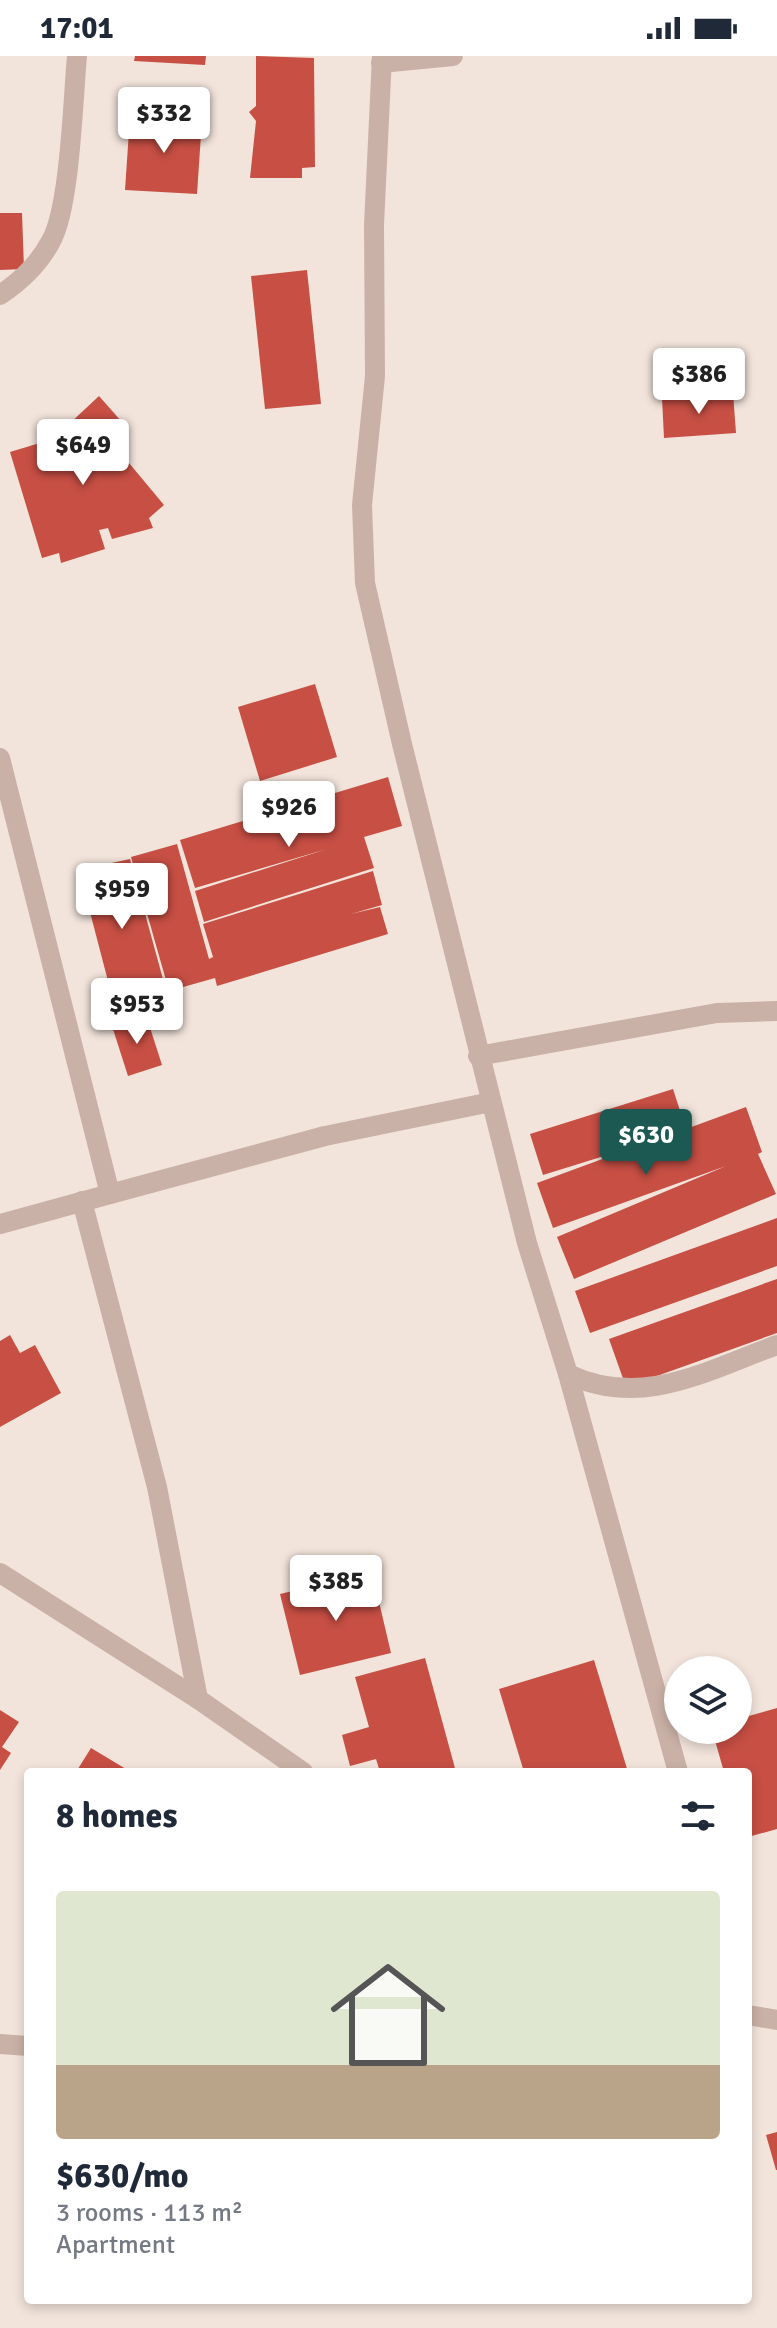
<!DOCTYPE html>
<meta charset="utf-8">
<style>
body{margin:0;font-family:Signika,sans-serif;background:#f6f6f7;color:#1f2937;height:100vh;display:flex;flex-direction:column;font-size:30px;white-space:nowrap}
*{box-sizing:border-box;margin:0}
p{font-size:26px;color:#747a83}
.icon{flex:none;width:44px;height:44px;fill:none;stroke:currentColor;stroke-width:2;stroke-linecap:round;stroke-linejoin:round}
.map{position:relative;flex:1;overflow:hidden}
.panel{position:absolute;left:24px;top:1712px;width:728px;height:536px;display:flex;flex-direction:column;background:#fff;border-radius:8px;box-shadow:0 4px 12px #0003}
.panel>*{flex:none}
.fabs{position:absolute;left:664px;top:1600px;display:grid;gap:16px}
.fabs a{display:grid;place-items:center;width:88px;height:88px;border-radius:50%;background:#fff;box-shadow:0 4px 12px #0003;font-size:40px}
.price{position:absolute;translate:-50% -68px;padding:0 18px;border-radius:8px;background:#fff;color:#222;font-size:26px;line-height:52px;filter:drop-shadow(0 2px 4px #0008)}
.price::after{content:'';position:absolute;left:50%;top:48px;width:24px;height:18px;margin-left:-12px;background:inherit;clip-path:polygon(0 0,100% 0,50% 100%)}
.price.active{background:#1c5953;color:#fff}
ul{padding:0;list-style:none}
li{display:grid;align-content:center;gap:16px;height:424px;padding:0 32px}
li span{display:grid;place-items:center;height:248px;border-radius:8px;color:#555}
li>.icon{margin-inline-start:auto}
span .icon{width:144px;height:144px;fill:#fffc;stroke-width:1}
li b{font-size:34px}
h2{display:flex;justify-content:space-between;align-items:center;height:96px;padding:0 32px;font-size:34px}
.status{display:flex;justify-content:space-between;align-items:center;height:56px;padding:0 40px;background:#fff;direction:ltr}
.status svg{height:22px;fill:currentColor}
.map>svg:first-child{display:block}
.building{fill:#c74f44}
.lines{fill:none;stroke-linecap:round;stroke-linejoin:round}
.minor{stroke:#cab1a7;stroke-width:20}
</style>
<div class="status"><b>17:01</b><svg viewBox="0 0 49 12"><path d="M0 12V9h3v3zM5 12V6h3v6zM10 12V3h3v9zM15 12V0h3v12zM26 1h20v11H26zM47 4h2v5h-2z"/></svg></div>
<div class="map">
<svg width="777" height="2272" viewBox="0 0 777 2272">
<rect width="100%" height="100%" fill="#f2e4db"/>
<g class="building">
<polygon points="135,0 206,0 205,9 134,5"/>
<polygon points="256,0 314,2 315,111 302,112 302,122 250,122 256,65 249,56 256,50"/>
<polygon points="130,60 202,64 197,138 125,134"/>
<polygon points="0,157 22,157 24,213 0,214"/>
<polygon points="307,214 321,348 265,353 251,220"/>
<polygon points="733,337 736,377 664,382 662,342"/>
<polygon points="99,340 129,374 109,383 164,449 149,462 153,472 112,483 108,472 99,474 105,493 61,507 59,497 42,502 10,396 53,383"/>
<polygon points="315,628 337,701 260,725 238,651"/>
<polygon points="388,721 402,770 364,781 374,812 204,866 195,835 327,793 195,832 180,784"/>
<polygon points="177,788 209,903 213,901 203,868 373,815 382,849 351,858 380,851 388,878 217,930 215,922 169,935 131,801"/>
<polygon points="130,803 166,934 114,948 79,814"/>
<polygon points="146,959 162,1009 128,1020 112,970"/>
<polygon points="673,1033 686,1073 746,1051 762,1096 758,1098 776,1138 574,1223 557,1181 726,1110 553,1172 537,1127 646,1087 543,1119 530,1078"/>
<polygon points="777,1162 777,1210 590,1277 575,1235"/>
<polygon points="777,1223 777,1277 626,1331 609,1283"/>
<polygon points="10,1279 20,1297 35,1289 61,1337 0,1371 0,1285"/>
<polygon points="372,1516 391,1597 300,1619 280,1538"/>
<polygon points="425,1602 456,1716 380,1716 376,1703 350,1710 342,1679 369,1671 355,1621"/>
<polygon points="594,1604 628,1716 524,1716 499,1633"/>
<polygon points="777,1652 777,1773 748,1781 748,1716 724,1716 712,1674 738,1674 738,1663"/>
<polygon points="0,1654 19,1666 2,1691 11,1697 0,1714"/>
<polygon points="91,1692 131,1716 76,1716"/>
<polygon points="777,2076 777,2114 776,2114 766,2079"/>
</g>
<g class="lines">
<g class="minor">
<polyline points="382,0 374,169 375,320 362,449 365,527 402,688 527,1187 568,1318 678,1716"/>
<polyline points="381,7 453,0"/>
<path d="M0 239C21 225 39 208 51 185 70 152 73 43 77 0"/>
<polyline points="0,702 110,1138 325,1080 491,1046"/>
<polyline points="478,1000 717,957 777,955"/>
<polyline points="82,1145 157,1431 198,1643"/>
<polyline points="0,1168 110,1138"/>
<path d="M568 1318C642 1353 705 1315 777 1289"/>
<polyline points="0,1517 198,1643 303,1716"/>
<polyline points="748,1959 777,1964"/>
<polyline points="0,1988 28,1990"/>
</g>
</g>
</svg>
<div class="fabs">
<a><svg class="icon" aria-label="layers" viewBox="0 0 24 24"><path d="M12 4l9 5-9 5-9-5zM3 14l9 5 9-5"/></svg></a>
</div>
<b class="price" style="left:164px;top:99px">$332</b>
<b class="price" style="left:699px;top:360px">$386</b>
<b class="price" style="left:83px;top:431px">$649</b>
<b class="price" style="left:289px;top:793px">$926</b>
<b class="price" style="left:122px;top:875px">$959</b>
<b class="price" style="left:137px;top:990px">$953</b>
<b class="price active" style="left:646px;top:1121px">$630</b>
<b class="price" style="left:336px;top:1567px">$385</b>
<section class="panel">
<h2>8 homes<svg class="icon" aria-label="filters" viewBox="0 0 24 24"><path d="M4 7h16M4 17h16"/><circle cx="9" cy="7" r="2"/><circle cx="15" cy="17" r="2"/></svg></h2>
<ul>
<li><span style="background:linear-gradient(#dfe7d0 70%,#b9a48a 0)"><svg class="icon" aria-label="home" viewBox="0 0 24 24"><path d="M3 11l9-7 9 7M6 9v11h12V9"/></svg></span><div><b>$630/mo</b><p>3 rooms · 113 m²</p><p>Apartment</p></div></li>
</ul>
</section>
</div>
